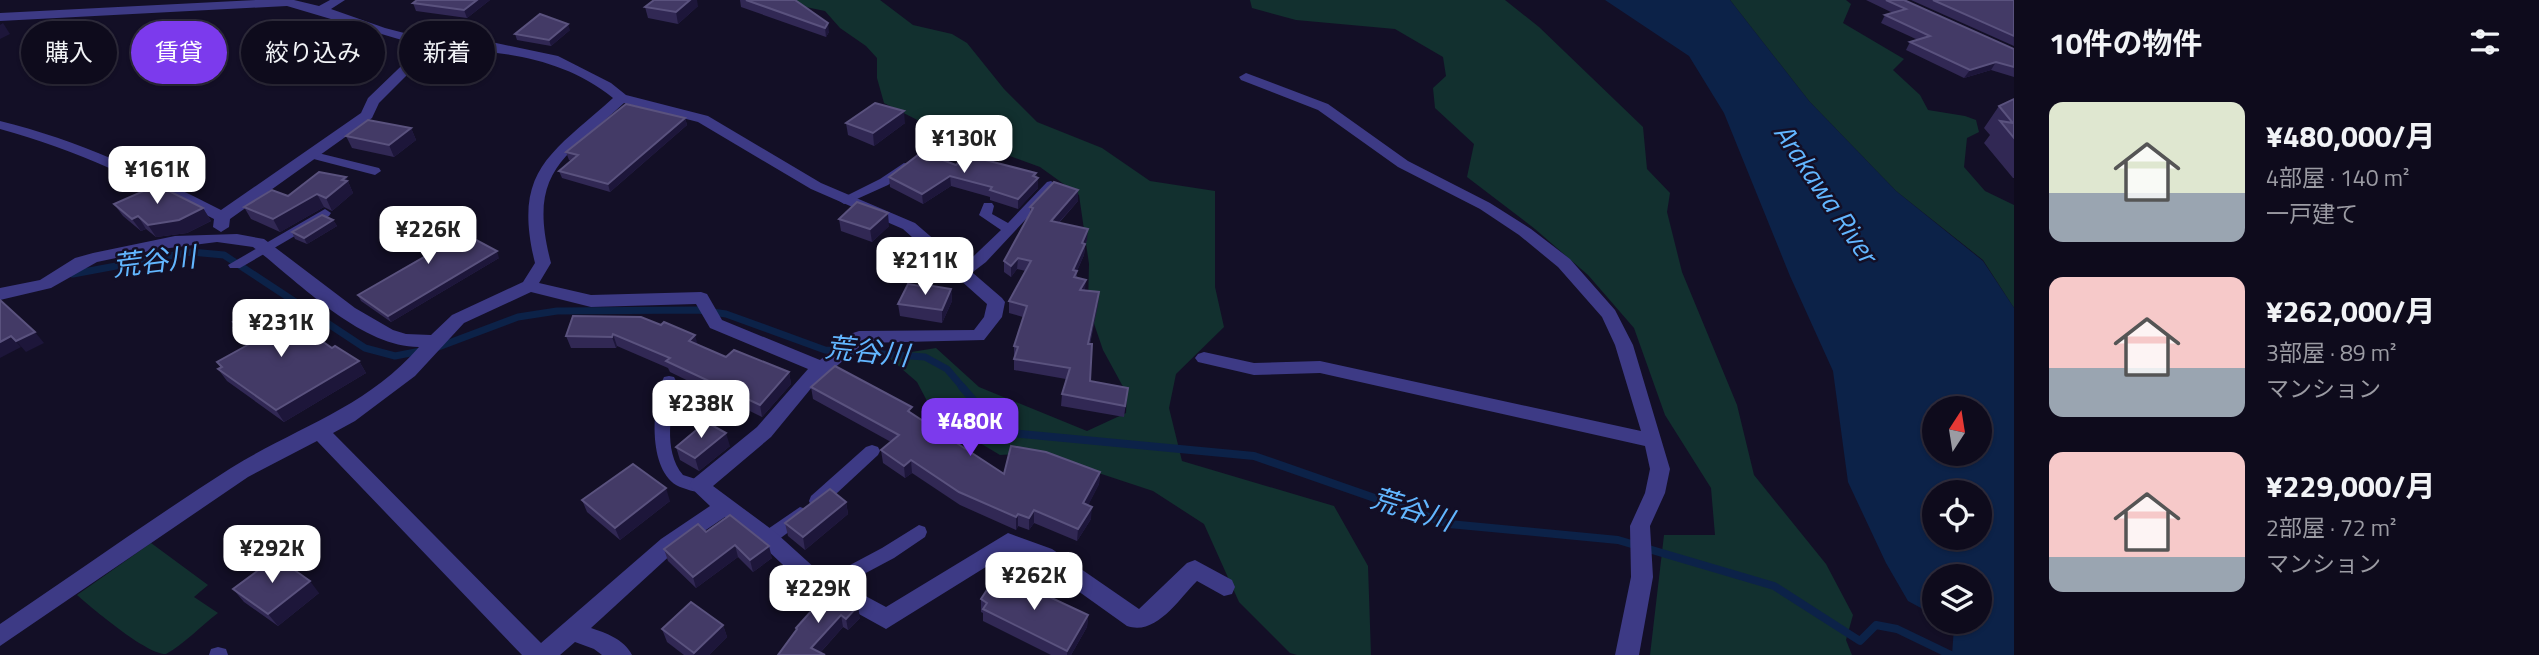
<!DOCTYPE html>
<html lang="ja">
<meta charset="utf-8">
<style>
body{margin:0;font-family:"Titillium Web","Noto Sans JP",sans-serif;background:#171425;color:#f1f3f6;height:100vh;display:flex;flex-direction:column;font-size:26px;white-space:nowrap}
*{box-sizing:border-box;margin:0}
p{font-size:23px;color:#9b9ba3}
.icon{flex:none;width:38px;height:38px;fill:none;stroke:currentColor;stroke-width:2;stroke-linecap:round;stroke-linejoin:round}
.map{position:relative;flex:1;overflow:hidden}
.panel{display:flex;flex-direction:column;background:#0e0b1c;width:525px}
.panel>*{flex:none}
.guide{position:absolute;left:21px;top:21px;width:665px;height:63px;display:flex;gap:14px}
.needle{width:46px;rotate:12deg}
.controls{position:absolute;left:1922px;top:396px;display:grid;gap:14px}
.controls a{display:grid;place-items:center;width:70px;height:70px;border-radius:50%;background:#0e0b1c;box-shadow:0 2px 5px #0004,0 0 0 2px #2e2b3b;font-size:35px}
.price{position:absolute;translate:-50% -60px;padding:0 16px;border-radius:14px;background:#fff;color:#222;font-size:23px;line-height:46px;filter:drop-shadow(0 2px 4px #0008)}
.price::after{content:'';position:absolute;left:50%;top:42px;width:21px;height:16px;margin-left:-10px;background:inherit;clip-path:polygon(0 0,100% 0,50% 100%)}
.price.selected{background:#7c3aed;color:#fff}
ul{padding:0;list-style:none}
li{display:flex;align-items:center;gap:21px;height:175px;padding:0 35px}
li span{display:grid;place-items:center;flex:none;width:196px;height:140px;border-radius:14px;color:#555}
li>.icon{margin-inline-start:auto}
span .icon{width:84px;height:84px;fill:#fffc;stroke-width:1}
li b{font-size:30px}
h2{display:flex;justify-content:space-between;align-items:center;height:84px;padding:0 35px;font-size:30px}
.pill{padding:0 24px;border-radius:32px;background:#0e0b1c;box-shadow:0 2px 5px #0004,0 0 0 2px #2e2b3b;font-size:24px;line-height:63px}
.pill.selected{background:#7c3aed;color:#fff}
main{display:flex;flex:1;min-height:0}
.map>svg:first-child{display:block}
.green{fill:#12302f}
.water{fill:#0c2248;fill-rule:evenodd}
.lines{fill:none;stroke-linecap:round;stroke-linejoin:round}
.stream-far1{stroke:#0c2248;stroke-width:7}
.stream{stroke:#0c2248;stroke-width:8}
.service{fill:#3d3a85;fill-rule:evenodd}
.minor{fill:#3d3a85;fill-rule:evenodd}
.wall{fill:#312854}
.shaded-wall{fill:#1d163a}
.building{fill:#433a66;stroke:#5a527e;stroke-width:2}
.labels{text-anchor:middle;stroke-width:5;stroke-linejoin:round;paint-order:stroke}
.water-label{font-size:28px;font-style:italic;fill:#62b6ff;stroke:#130f26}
</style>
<main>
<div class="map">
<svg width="2014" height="655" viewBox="0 0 2014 655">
<rect width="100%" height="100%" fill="#130f26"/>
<g class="green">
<polygon points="772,0 880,0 913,25 952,34 967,43 1004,89 1037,122 1102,148 1150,181 1215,191 1215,287 1224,327 1176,374 1169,408 1182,461 1334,506 1368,566 1371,655 1297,655 1290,653 1239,602 1204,524 1153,491 1038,453 1000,455 935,416 917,382 887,356 936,348 979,387 1087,431 1126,413 1127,394 1103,350 1088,306 1089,264 1079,195 1040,167 933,128 884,103 877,78 877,58 866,46 840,28 825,11"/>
<polygon points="1250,0 1505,0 1539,27 1643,127 1647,169 1670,193 1667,212 1682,272 1737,405 1754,475 1826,564 1853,615 1846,640 1852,655 1650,655 1664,535 1715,535 1711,488 1665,415 1634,328 1588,275 1535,229 1467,177 1474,144 1435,108 1433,88 1446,76 1443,57 1395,29 1296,20 1252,8"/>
<polygon points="1730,0 1846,0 1851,4 1843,23 1904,59 1893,70 1920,95 1928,110 1965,116 1976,120 1979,132 1967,138 1964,167 1985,191 2014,205 2014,308 1983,260 1896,191 1809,101"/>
<path d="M151 543 208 585 194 597 218 613C201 626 184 644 166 654 147 655 92 608 77 595Z"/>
</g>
<path class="water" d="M1605 0H1730L1809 101 1896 191 1983 261 2014 308V655H1952L1954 627 1945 621H1979V576H1934V615L1908 601 1886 563 1848 482 1833 371 1790 276 1724 113 1689 56ZM1934 408H1979V453H1934ZM1934 492H1979V537H1934Z"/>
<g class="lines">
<g class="stream-far1">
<polyline points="73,274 191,252 224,255 365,348 395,356 421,351"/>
<polyline points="433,349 518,317 557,311 698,310 726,314 825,350 925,357 947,369 964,389"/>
</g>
<polyline class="stream" points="962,387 1001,432 1254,456 1449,524 1618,540 1774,586 1860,641 1876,625 1897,629 1951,655"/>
<g class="service">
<polygon points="310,151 379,168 381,171 375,175 306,157 306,153"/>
<polygon points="904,163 908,164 908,170 888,185 848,203 844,204 838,200 880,179"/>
<polygon points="1051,181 1057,185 1055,188 986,262 969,275 959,275 957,272 1001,230 979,215 984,203 992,203 994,206 992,214 1008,223 1047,182"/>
<polygon points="325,209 331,213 329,216 240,268 230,268 228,265"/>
<path d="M669 376 674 377 676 381C672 410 662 450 683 475L705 482 707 486 705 490C697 493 691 491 683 488 647 477 651 405 664 377Z"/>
<polygon points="872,445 878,447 880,451 878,455 823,506 817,508 811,506 809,501 811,496 866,447"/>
<polygon points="800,507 806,509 808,514 806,519 774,543 768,545 762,543 760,538 762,533"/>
<polygon points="919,525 925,527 927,532 925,537 894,558 832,591 826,593 820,591 817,586 820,581 882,548"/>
<polygon points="218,647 226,649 228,655 209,655 211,649"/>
</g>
<g class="minor">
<path d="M256 0H294L319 6 330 0H345L331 9 385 28 431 40 496 43 558 56 611 83 626 95 708 116 821 183 915 223 1002 298 1005 302 1002 317 984 340 864 343 813 386 771 437 713 486 775 532 817 570 886 607 1008 533 1052 549 1139 609 1187 563 1195 560 1232 580 1235 587 1232 594 1224 596 1197 581C1178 600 1156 636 1127 626L1036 561 1010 552 886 629 801 582 761 544 725 517 675 551 591 628C606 633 624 639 632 655H602L594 649 575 642 560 655H522L317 441 248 477 0 646V624C77 572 153 518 231 468 297 427 366 408 419 347 360 347 298 281 253 247L217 242 154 250 97 262 51 288 0 300V288L40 280 75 258 93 253 175 236 237 234 264 239 355 308 393 330 406 334 431 335 452 315 523 282 535 263C512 170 551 154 613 98 561 56 498 51 434 48L379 103 372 118 230 219 229 227 221 232 213 227 214 219C145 183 75 149 0 129V121C78 140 150 174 221 210L361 113 368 98 422 46 287 6 0 21V13ZM624 103 698 122 811 189 903 229 987 304 984 317 974 330 859 331 853 333 820 360 722 320 707 294 701 292 591 295 539 283 551 263C527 172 563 159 624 103ZM531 292 591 307 696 304 710 328 808 369 757 427 692 480 689 486 710 506 661 539 541 643 333 433 355 421 415 376 464 323Z"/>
<polygon points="1246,73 1328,104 1408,161 1490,203 1531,229 1570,259 1615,310 1633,345 1670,469 1665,493 1650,526 1653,577 1639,655 1615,655 1631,577 1630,526 1645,493 1650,469 1645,446 1320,373 1254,375 1198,362 1195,358 1198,354 1204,352 1254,363 1320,361 1641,431 1615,345 1602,317 1558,267 1519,235 1480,209 1398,167 1318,110 1241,80 1239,77"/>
</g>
</g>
<g class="wall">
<polygon points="490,0 467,18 416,11 413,3"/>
<polygon points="740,0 795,0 829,32 826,37 741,7"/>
<polygon points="1866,0 1904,0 2014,49 2014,77 1991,70 1964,78 1906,50 1910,42 1918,40 1881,23 1885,15 1893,13"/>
<polygon points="1911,0 2014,0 2014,46"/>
<polygon points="698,6 678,24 648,18 645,7"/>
<polygon points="570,30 551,46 517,40 515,34"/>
<polygon points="2014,99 2014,178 2013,178 1984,143 1990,135 1984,128 1999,106"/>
<polygon points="685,118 687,125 610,192 562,178 559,171 572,161 569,160 566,152"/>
<polygon points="846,123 905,123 874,146 848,135"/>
<polygon points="411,128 416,140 394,157 352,148 346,136"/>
<polygon points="956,165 1036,173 1038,188 1018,209 990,200 990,197 951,186 923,204 890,187 889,177"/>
<polygon points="346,177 353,193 332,211 324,207 280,232 251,219 244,207 288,196"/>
<polygon points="1078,201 1059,223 1087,240 1085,246 1084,255 1077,271 1077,277 1085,290 1099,292 1098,304 1090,344 1090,381 1128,388 1124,417 1061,406 1062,394 1066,379 1014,370 1014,346 1023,317 1009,313 1009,301 1026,271 1017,269 1011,277 1004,272 1004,261 1030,214 1030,207"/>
<polygon points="114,204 203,208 211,221 187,233 156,237 146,229 141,231 123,216"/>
<polygon points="839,219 889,226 872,242 841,231"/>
<polygon points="333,220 337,226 307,244 295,239 292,232"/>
<polygon points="406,231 499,258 391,322 361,301 358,295 433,251 409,237"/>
<polygon points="951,289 952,301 942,323 900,316 898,304"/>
<polygon points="573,316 726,357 789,372 791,384 762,417 670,372 668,368 617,346 616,348 571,348 566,336"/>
<polygon points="233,322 332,348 359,361 366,373 284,422 227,381 218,369 221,368 217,362 248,345 242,340 234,328 236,327"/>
<polygon points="811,387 912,414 1004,474 1100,472 1099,484 1088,505 1091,519 1077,541 1034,523 1029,530 1018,526 1016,530 960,505 912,473 905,478 883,463 881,450 891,442 813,399"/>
<polygon points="730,446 699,471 680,460 676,447"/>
<polygon points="582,500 670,501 620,540 587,512"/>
<polygon points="846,502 848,514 805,550 788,536 785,523"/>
<polygon points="706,532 772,558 753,572 738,557 696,588 668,561 664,549"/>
<polygon points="1020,587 1088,615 1087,627 1071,655 1051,655 983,621 983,613 981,612 981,599"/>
<polygon points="233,589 319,593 278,626 244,602"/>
<polygon points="830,590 860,618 848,630 843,627 820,653 778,655 796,630 796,628"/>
<polygon points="723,625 727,637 709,655 684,655 667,642 662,629"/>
</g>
<g class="shaded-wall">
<polygon points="477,0 490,0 467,18 464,10"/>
<polygon points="690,0 697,0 698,6 678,24 676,12"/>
<polygon points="3,23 10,34 0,39 0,25"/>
<polygon points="828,23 829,32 826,37 825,28"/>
<polygon points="568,24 570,30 551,46 549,40"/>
<polygon points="1996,62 1991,70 1964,78 1970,70"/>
<polygon points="904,111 905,123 874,146 873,133"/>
<polygon points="685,118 687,125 610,192 608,184"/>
<polygon points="411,128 416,140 394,157 389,145"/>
<polygon points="1036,173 1035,181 1038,178 1038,188 1018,209 1018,199"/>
<polygon points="950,176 951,186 923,204 922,194"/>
<polygon points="346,177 353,193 332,211 326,198"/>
<polygon points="1078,190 1078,201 1050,232 1051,221"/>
<polygon points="317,194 324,207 280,232 273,219"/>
<polygon points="203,208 211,221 187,233 156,237 148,225"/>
<polygon points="888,213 889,226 872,242 870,229"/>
<polygon points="138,216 146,229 141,231 132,219"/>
<polygon points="333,220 337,226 307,244 304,238"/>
<polygon points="1088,229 1087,240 1085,246 1084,255 1075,275 1077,271 1076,283 1073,270 1082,243"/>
<polygon points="497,251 499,258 391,322 388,316"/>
<polygon points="1018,258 1017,269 1011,277 1011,266"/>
<polygon points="1086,280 1085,291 1080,290"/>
<polygon points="951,289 952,301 942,323 942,310"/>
<polygon points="1099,292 1098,304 1087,355 1088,344"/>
<polygon points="35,332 44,343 26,352 16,341"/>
<polygon points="613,334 617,346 616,348 612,337"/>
<polygon points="695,335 698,346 689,341"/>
<polygon points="11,336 21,347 0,358 0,342"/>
<polygon points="359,361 366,373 284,422 276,410"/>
<polygon points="789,372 791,384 762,417 760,405"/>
<polygon points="726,433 730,446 699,471 695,458"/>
<polygon points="911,460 912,473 905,478 904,466"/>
<polygon points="1100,472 1099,484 1083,516 1083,503"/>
<polygon points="666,488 670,501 620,540 615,528"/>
<polygon points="846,502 848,514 805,550 803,537"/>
<polygon points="1092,507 1091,519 1077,541 1078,529"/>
<polygon points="1034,510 1034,523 1029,530 1029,518"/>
<polygon points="1018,514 1018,526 1016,530 1016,517"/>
<polygon points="735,545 738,557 696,588 693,577"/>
<polygon points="769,546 772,558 753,572 750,560"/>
<polygon points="310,581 319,593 278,626 268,614"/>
<polygon points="858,606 860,618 848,630 846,619"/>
<polygon points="841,615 843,627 818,655 811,648"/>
<polygon points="1088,615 1087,627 1071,655 1067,655 1067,651"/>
<polygon points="723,625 727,637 709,655 694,655 694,653"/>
</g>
<g class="building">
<polygon points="417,0 477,0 464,10 413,3"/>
<polygon points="654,0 690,0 676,12 645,7"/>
<polygon points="746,0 795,0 828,23 825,28"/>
<polygon points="1886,0 1904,0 2014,49 2014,67 1996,62 1970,70 1910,42 1930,36 1885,15 1906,9"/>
<polygon points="1933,0 2014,0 2014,36"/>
<polygon points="540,14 568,24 549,40 515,34"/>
<polygon points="2014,99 2014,138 2000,121 2013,123 1999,106"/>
<polygon points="875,103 904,111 873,133 846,123"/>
<polygon points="626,104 685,118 608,184 559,171 578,155 566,152"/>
<polygon points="368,120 411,128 389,145 346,136"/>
<polygon points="922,152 956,165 966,155 1036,173 1033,176 1038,178 1018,199 990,190 992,187 950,176 922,194 889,177"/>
<polygon points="319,172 346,177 342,180 347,181 326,198 317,194 273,219 244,207 272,190 288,196"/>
<polygon points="1054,182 1078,190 1051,221 1088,229 1082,243 1085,244 1073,270 1077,271 1074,277 1086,280 1080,290 1099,292 1088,344 1092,344 1090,381 1128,388 1125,406 1062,394 1070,368 1014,359 1018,347 1014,346 1027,306 1009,301 1031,261 1018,258 1011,266 1004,261 1033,208 1030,207"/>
<polygon points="157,185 203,208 179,220 148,225 138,216 132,219 114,204"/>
<polygon points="857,202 888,213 870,229 839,219"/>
<polygon points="322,215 333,220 304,238 292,232"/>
<polygon points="431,216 497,251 388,316 358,295 438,249 406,231"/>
<polygon points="908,284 920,286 921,284 951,289 942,310 898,304"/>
<polygon points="0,300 35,332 16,341 11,336 0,342"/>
<polygon points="264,305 278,314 280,312 332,348 335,346 359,361 276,410 218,369 222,367 217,362 253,342 234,328 238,326 233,322"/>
<polygon points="573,316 641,317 661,325 664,322 695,335 689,341 726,357 734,350 789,372 760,405 666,361 670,358 613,334 612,337 566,336"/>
<polygon points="835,366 912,407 908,411 1004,474 1011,446 1046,452 1100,472 1083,503 1092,507 1078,529 1034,510 1029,518 1018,514 1016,517 959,492 911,460 904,466 881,450 899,435 811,387"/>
<polygon points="706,422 726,433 695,458 676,447"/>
<polygon points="633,464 666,488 615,528 582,500"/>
<polygon points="830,489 846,502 803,537 785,523"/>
<polygon points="730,515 769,546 750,560 735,545 693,577 664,549 698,524 706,532"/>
<polygon points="276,557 310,581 268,614 233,589"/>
<polygon points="996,576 1020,587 1022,584 1088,615 1067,651 983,609 987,603 981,599"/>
<polygon points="830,590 858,606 846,619 841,615 811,648 825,655 778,655 797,629 796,628"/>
<polygon points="691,602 723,625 694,653 662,629"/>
</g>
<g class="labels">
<g class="water-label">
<text transform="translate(1826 193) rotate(56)" y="10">Arakawa River</text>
<text transform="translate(154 261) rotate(-7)" y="10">荒谷川</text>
<text transform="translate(867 351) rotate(6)" y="10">荒谷川</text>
<text transform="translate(1412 509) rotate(17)" y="10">荒谷川</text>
</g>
</g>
</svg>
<div class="controls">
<a><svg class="needle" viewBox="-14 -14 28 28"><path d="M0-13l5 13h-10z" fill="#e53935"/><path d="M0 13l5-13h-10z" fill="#9b9ba3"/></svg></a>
<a><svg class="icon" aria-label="locate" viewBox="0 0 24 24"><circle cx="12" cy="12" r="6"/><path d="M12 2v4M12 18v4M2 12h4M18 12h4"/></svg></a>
<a><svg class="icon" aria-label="layers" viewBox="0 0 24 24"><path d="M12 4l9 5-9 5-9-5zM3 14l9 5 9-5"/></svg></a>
</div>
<b class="price" style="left:964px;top:175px">¥130K</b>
<b class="price" style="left:157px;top:206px">¥161K</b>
<b class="price" style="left:428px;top:266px">¥226K</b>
<b class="price" style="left:925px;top:297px">¥211K</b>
<b class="price" style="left:281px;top:359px">¥231K</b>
<b class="price" style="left:701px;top:440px">¥238K</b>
<b class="price selected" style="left:970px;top:458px">¥480K</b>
<b class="price" style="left:272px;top:585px">¥292K</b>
<b class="price" style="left:1034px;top:612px">¥262K</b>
<b class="price" style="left:818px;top:625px">¥229K</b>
<div class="guide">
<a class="pill">購入</a>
<a class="pill selected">賃貸</a>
<a class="pill">絞り込み</a>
<a class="pill">新着</a>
</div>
</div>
<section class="panel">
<h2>10件の物件<svg class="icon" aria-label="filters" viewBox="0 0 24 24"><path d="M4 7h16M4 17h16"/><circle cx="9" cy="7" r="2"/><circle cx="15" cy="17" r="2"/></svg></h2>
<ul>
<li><span style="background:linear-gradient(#dfe7d0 65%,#9aa5b1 0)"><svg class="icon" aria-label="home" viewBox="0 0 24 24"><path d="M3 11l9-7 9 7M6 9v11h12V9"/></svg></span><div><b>¥480,000/月</b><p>4部屋 · 140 m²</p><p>一戸建て</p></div></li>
<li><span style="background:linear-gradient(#f6c9c9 65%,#9aa5b1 0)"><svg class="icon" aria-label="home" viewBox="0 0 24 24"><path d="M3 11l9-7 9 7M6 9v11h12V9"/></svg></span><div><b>¥262,000/月</b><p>3部屋 · 89 m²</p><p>マンション</p></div></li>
<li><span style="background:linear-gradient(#f6c9c9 75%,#9aa5b1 0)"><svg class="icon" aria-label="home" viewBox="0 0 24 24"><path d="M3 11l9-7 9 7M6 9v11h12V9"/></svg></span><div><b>¥229,000/月</b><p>2部屋 · 72 m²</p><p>マンション</p></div></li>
</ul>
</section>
</main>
